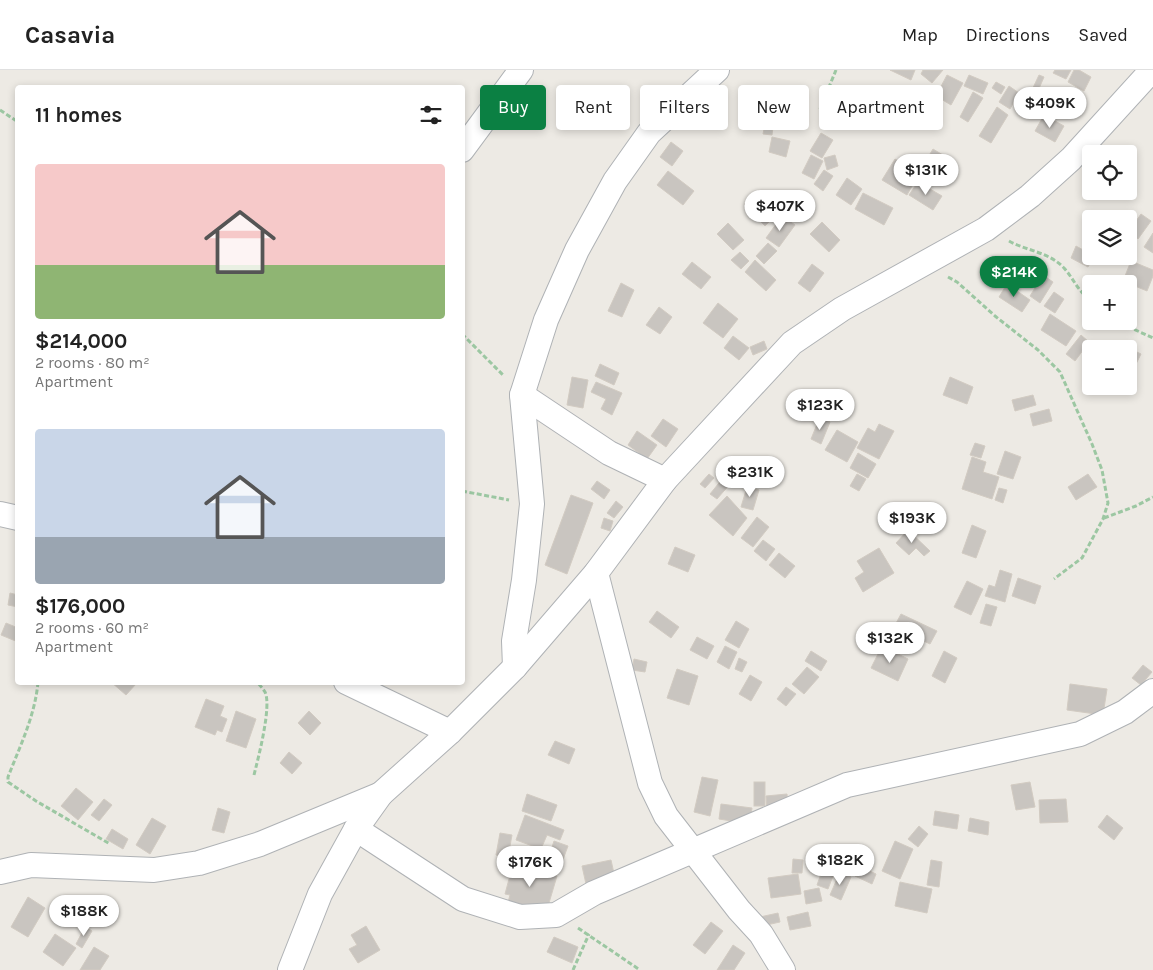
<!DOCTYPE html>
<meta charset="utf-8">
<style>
body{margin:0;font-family:Karla,sans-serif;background:#f6f6f6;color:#222;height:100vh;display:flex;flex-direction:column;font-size:19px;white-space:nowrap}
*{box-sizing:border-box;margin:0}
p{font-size:16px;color:#767676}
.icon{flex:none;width:28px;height:28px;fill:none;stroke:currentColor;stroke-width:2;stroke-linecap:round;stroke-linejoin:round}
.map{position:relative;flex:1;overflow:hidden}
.side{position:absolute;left:15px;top:15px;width:450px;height:600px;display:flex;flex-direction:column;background:#fff;border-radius:5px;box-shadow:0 2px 8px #0003}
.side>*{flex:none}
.top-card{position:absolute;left:480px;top:15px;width:475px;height:45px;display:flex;gap:10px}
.fabs{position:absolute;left:1082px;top:75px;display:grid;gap:10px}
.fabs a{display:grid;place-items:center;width:55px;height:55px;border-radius:5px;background:#fff;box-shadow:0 2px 8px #0003;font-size:25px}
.price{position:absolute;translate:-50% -42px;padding:0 11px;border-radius:18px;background:#fff;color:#222;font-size:16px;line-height:32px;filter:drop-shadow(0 1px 2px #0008)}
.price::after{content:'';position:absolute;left:50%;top:30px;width:15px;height:11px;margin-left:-8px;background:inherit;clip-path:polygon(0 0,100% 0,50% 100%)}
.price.current{background:#0b8043;color:#fff}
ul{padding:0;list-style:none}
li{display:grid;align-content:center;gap:10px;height:265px;padding:0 20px}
li span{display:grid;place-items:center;height:155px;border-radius:5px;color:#555}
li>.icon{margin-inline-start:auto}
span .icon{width:90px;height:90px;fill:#fffc;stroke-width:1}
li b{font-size:21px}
h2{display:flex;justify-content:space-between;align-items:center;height:60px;padding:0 20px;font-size:21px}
.tag{padding:0 18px;border-radius:5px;background:#fff;box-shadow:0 2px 8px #0003;font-size:18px;line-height:45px}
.tag.current{background:#0b8043;color:#fff}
header{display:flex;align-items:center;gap:30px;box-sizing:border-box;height:70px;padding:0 25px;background:#fff;border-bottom:1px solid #e0e0e0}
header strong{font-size:24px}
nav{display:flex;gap:28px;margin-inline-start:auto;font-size:18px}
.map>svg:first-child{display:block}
.building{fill:#c9c5c0;stroke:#d2cbc2}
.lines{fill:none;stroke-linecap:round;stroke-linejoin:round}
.street-casing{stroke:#afb2b5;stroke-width:26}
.path{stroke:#9cc7a2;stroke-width:3;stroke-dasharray:5 2.5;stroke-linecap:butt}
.street{stroke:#fff;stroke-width:24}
</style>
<header>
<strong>Casavia</strong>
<nav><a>Map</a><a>Directions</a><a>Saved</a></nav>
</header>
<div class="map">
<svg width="1153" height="900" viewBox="0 0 1153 900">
<rect width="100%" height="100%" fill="#edeae4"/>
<g class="building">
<polygon points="890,0 915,0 911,10"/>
<polygon points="923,0 943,0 932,13 921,4"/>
<polygon points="1055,0 1071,0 1066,9 1053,3"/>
<polygon points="1074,0 1079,0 1091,7 1084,21 1068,12"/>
<polygon points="947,5 963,13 951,35 936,26"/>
<polygon points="969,5 988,13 983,24 964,16"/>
<polygon points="1039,5 1044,7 1037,23 1032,20"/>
<polygon points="996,12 1005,17 1001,24 992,18"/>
<polygon points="1009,16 1019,23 1010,39 999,32"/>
<polygon points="973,22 983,28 968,52 960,47"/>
<polygon points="997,37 1008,45 991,73 979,66"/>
<polygon points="707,41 714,48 705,58 698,51"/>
<polygon points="1044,45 1064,56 1055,72 1035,61"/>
<polygon points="766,48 774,49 772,65 763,64"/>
<polygon points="821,63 833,70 822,88 810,81"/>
<polygon points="772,67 790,71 786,87 769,82"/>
<polygon points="671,72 683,81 672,96 660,87"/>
<polygon points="933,79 951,90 945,100 927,89"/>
<polygon points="811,85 823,91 814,109 802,103"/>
<polygon points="835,85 838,96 827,100 824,88"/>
<polygon points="895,89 903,94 907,89 922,98 907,125 882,110"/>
<polygon points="824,100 833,106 823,121 814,114"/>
<polygon points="668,101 694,121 683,135 657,115"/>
<polygon points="847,108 862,119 851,135 836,125"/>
<polygon points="918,112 942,126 933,140 909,125"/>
<polygon points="759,120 779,142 765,156 744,134"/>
<polygon points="863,123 893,138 884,155 855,139"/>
<polygon points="1141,144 1151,151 1138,169 1129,161"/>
<polygon points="782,146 795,155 779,177 766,168"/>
<polygon points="822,152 840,170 829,182 810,164"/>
<polygon points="728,153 744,170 733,180 717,164"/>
<polygon points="1153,163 1153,183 1144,177"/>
<polygon points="768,173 777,181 764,194 756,186"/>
<polygon points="1076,176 1094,186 1088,197 1071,188"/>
<polygon points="740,182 749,191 741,199 731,190"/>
<polygon points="755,190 776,210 766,221 745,202"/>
<polygon points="1131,191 1153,200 1153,206 1147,221 1123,211"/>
<polygon points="692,192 711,207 701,219 682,204"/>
<polygon points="812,194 824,203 810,222 798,213"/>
<polygon points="1043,205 1053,212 1040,233 1030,226"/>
<polygon points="621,213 634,220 622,247 608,241"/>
<polygon points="1007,214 1030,230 1022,242 999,227"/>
<polygon points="1054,222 1064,229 1055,243 1044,236"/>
<polygon points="718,233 738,249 723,268 703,253"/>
<polygon points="659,237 672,247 660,264 646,255"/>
<polygon points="1050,244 1076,261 1066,276 1041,260"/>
<polygon points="1081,265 1089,272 1075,291 1066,284"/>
<polygon points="733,266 749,278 739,290 724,278"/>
<polygon points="764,271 767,279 753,285 750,277"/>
<polygon points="1129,278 1141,284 1135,296 1129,293"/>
<polygon points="600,294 619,303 614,315 595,306"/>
<polygon points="572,307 588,310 583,338 567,335"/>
<polygon points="950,307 973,317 967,334 943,325"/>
<polygon points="596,312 622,323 612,345 601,339 606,329 591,322"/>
<polygon points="1033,325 1036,335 1015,341 1012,330"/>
<polygon points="1049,339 1052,351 1033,356 1030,344"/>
<polygon points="820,347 830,352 821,374 811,369"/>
<polygon points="663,349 678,359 666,377 651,366"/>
<polygon points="879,354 894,361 879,389 857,378 868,358 875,362"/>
<polygon points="837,360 858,372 847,392 825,380"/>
<polygon points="637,361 657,375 647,389 628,375"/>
<polygon points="975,373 985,376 981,388 970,385"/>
<polygon points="1005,381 1021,387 1013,409 997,404"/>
<polygon points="858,383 876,394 868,408 850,398"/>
<polygon points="972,387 986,392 983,402 999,407 992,429 962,419"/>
<polygon points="709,404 714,408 705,418 700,414"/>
<polygon points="857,404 866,409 859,421 850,416"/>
<polygon points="1088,404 1097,417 1076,430 1068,417"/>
<polygon points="723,408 730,414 717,429 710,424"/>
<polygon points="597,411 610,420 604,429 591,419"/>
<polygon points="747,417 759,420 753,440 741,437"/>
<polygon points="999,418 1007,420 1003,433 995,430"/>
<polygon points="571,425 593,433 567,504 545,495"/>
<polygon points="727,426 747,448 733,466 709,445"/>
<polygon points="616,431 623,437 614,448 607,443"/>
<polygon points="757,447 769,457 753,477 741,468"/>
<polygon points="604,448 613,451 610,461 601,458"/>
<polygon points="972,455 986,461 976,488 962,483"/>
<polygon points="908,460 930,481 924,486 916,478 909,485 896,473"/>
<polygon points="763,470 775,479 766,491 754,481"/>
<polygon points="675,477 695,485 688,502 668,494"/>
<polygon points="879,478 894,503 863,522 855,508 864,502 857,491"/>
<polygon points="779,483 795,496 785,508 769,495"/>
<polygon points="1000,500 1012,504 1005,532 985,526 989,515 995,517"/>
<polygon points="1018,508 1041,516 1035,534 1012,526"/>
<polygon points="967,511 983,519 971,545 954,537"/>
<polygon points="10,523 18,525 18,537 8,535"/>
<polygon points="986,534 997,537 991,556 980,553"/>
<polygon points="657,541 679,557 671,568 649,552"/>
<polygon points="901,544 937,561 930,574 894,557"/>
<polygon points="736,551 749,559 739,578 725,570"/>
<polygon points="6,553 18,558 18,572 1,565"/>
<polygon points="697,567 714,576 707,589 690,580"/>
<polygon points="725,576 737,582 729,599 717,592"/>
<polygon points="882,576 908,589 898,611 871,598"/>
<polygon points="811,581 827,591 821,601 805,591"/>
<polygon points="944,581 957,588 945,613 932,606"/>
<polygon points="739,588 747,592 742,602 735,599"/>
<polygon points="634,589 647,592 645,602 632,600"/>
<polygon points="1143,595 1152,602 1141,615 1132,608"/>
<polygon points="807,597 819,607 804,624 792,614"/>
<polygon points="677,599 698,606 689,635 667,628"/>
<polygon points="750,605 762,612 751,631 739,624"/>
<polygon points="111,612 134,612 136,614 126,625"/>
<polygon points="1070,614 1107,619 1103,645 1067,640"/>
<polygon points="786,617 796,624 786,636 777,629"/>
<polygon points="206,629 224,636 220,646 227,649 222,662 217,660 215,665 195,657"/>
<polygon points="236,641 256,649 246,678 226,671"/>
<polygon points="309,641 321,653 310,665 298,653"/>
<polygon points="555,671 575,679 569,694 548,685"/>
<polygon points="289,682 302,693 292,704 280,693"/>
<polygon points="702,707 718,710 710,746 694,742"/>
<rect x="754" y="712" width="11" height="24"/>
<polygon points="1030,712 1035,737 1016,740 1011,715"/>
<polygon points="76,718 93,732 78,750 61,736"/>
<polygon points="527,724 557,735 551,751 522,741"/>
<polygon points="787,724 788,739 767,741 766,726"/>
<polygon points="104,729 112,735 99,751 91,745"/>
<polygon points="1066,729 1068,752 1040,753 1039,730"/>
<polygon points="721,734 752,738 750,754 719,749"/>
<polygon points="218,738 230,742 224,763 212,760"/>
<polygon points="935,741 959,745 957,759 933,755"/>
<polygon points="525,745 564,760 560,770 547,765 541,779 516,770"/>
<polygon points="1107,745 1123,758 1114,770 1098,757"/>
<polygon points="152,748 166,756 150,784 136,775"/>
<polygon points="970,748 989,752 988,765 968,761"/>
<polygon points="919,756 928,764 918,777 908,769"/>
<polygon points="112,759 128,769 123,779 106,769"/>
<polygon points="500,763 512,765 508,787 496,785"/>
<polygon points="554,771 568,776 558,803 545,799"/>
<polygon points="895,771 913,779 900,809 882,801"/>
<polygon points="793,789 803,790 802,803 792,803"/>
<polygon points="611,790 615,808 586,814 582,796"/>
<polygon points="931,790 942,792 939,817 927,815"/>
<polygon points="825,793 836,798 828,819 817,815"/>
<polygon points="513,794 557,806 546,843 508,832 510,825 505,824"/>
<polygon points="859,796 876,804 872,814 855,806"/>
<polygon points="840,802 851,807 841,830 830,825"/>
<polygon points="798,804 801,824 771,828 768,808"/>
<polygon points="900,812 932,819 927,843 895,836"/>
<polygon points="819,818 822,831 806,834 804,821"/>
<polygon points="28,827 45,838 28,867 11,857"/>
<polygon points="808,842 811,856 790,860 787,847"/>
<polygon points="778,843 780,852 762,856 760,847"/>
<polygon points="711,852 723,861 705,884 693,875"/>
<polygon points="366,856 380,880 358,893 349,879 357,875 351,865"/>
<polygon points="85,857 92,861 82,878 76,874"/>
<polygon points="55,864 76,878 63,896 43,882"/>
<polygon points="554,867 578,877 572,893 547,882"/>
<polygon points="733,875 745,883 734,900 717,900"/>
<polygon points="94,877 109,886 100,900 80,900"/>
</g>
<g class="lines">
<defs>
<g id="street">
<polyline points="462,80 521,0"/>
<polyline points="522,325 609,383 665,410"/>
<polyline points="0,444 18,448"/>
<polyline points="596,503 650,713 666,746 739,840 761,864 783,900"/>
<polyline points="515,597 514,571 524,510 532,434 522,325 546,250 577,180 615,111 649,63 717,0"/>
<polyline points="346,612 450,662"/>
<polyline points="356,759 463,829 520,847 556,845 594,823 847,715 1080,664 1125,642 1153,621"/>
<polyline points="0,802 31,795 154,800 199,793 260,774 381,724"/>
<polyline points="290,900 320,824 356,759 381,724 450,662 515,597 596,503 665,410 792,273 842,239 986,159 1030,126 1071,89 1152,0"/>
</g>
</defs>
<use href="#street" class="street-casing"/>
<g class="path">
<polyline points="820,39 836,0"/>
<polyline points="0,40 18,52"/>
<path d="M1009 171C1027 181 1049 182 1064 198 1074 209 1078 222 1091 230"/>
<polyline points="948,207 957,212 995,246 1038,280 1060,302 1092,374 1102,400 1108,433 1103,449 1082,488 1054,509"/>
<polyline points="1122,251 1129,257 1153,268"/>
<polyline points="462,264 504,306"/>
<polyline points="462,421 509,430"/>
<polyline points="1104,448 1136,436 1153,427"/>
<path d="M38 612C35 646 20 676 8 707V712L36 731 110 774"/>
<path d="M254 705C258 689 272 636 265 622 263 619 260 615 257 612"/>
<polyline points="578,858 640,900"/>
<polyline points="573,900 589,864"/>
</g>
<use href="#street" class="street"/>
</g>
</svg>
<div class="fabs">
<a><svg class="icon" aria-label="locate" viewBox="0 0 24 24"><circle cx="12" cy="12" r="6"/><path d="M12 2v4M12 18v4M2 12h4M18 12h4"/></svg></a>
<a><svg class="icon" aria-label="layers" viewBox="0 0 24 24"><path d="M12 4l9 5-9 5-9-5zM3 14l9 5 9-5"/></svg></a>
<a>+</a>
<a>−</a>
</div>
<b class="price" style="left:1050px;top:59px">$409K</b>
<b class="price" style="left:926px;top:126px">$131K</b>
<b class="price" style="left:780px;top:162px">$407K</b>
<b class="price current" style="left:1014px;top:228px">$214K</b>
<b class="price" style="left:820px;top:361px">$123K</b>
<b class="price" style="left:750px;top:428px">$231K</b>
<b class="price" style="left:912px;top:474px">$193K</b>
<b class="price" style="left:890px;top:594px">$132K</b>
<b class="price" style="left:840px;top:816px">$182K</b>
<b class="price" style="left:530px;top:818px">$176K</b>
<b class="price" style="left:84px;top:867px">$188K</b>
<div class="top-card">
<a class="tag current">Buy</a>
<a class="tag">Rent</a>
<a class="tag">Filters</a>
<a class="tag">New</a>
<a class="tag">Apartment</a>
</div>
<section class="side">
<h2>11 homes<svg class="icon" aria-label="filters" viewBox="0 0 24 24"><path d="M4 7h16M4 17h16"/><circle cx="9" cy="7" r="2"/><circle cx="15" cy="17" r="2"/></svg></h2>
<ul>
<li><span style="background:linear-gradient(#f6c9c9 65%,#8fb573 0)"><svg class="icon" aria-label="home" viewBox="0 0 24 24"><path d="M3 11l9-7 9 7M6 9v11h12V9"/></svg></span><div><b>$214,000</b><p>2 rooms · 80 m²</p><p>Apartment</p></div></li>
<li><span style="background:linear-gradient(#c9d6e8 70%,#9aa5b1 0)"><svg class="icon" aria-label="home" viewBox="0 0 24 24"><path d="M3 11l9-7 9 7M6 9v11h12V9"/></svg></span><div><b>$176,000</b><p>2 rooms · 60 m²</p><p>Apartment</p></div></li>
</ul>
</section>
</div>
